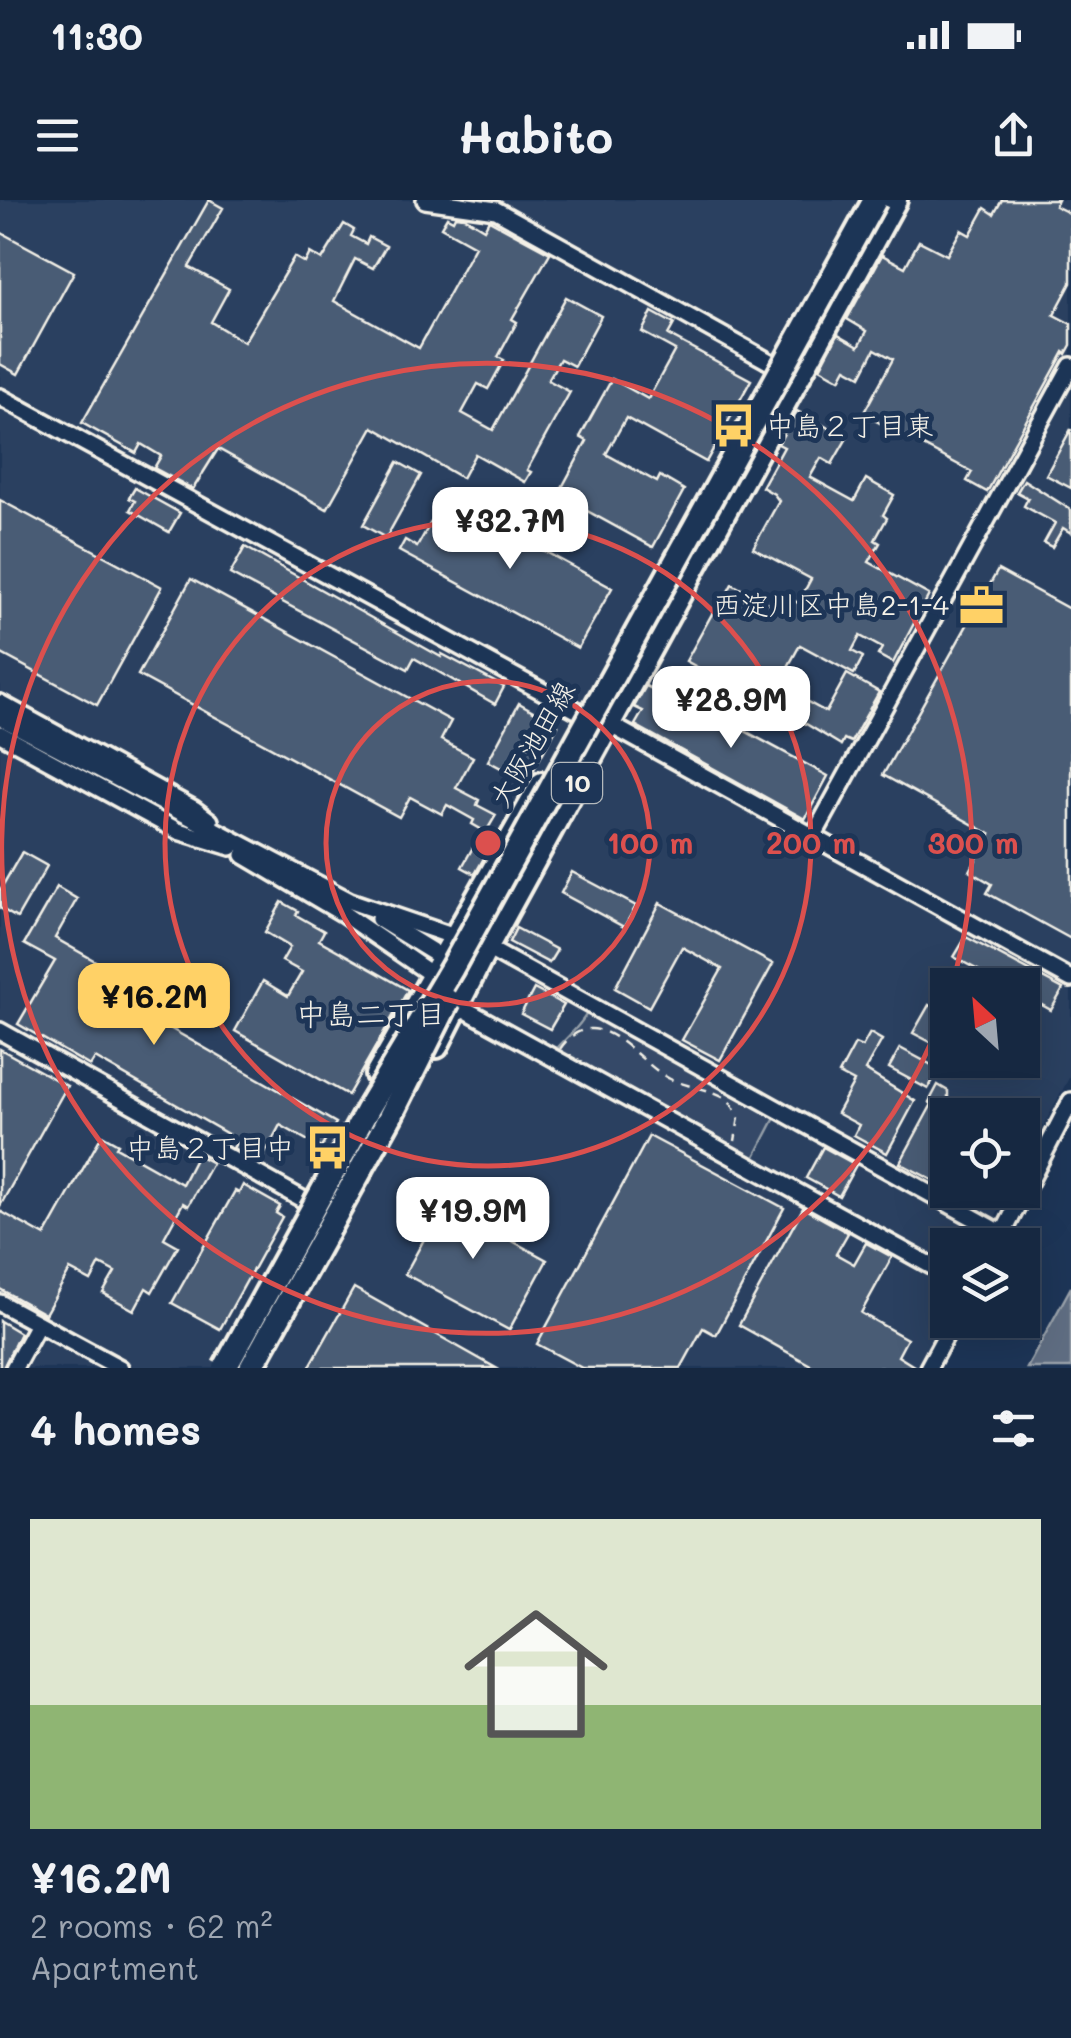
<!DOCTYPE html>
<meta charset="utf-8">
<style>
body{margin:0;font-family:Mali,"Klee One",sans-serif;background:#1f3048;color:#f1f3f6;height:100vh;display:flex;flex-direction:column;font-size:38px;white-space:nowrap}
*{box-sizing:border-box;margin:0}
p{font-size:32px;color:#9ea6b1}
.icon{flex:none;width:55px;height:55px;fill:none;stroke:currentColor;stroke-width:2;stroke-linecap:round;stroke-linejoin:round}
.map{position:relative;height:1168px;overflow:hidden}
.panel{display:flex;flex-direction:column;background:#162841;flex:1}
.panel>*{flex:none}
.needle{width:65px;rotate:334deg}
.buttons{position:absolute;left:930px;top:768px;display:grid;gap:20px}
.buttons a{display:grid;place-items:center;width:110px;height:110px;border-radius:0px;background:#162841;box-shadow:0 10px 40px #0002,0 0 0 2px #35445a;font-size:50px}
.price{position:absolute;translate:-50% -85px;padding:0 22px;border-radius:20px;background:#fff;color:#222;font-size:32px;line-height:65px;filter:drop-shadow(0 2px 5px #0008)}
.price::after{content:'';position:absolute;left:50%;top:60px;width:30px;height:22px;margin-left:-15px;background:inherit;clip-path:polygon(0 0,100% 0,50% 100%)}
.price.current{background:#ffd166;color:#111}
ul{padding:0;list-style:none}
li{display:grid;align-content:center;gap:20px;height:530px;padding:0 30px}
li+li{border-top:2px solid #35445a}
li span{display:grid;place-items:center;height:310px;border-radius:0px;color:#555}
li>.icon{margin-inline-start:auto}
span .icon{width:180px;height:180px;fill:#fffc;stroke-width:1}
li b{font-size:42px}
h2{display:flex;justify-content:space-between;align-items:center;height:120px;padding:0 30px;font-size:42px}
.status{display:flex;justify-content:space-between;align-items:center;height:70px;padding:0 50px;background:#162841;direction:ltr}
.status svg{height:28px;fill:currentColor}
header{display:flex;justify-content:space-between;align-items:center;height:130px;padding:0 30px;background:#162841;font-size:45px;font-weight:700}
.map>svg:first-child{display:block}
.built{fill:#2a4060;fill-rule:evenodd}
.green{fill:#354a67;stroke:#949ea8;stroke-width:2.5}
.water{fill:#5e6d82;stroke:#9aa2ab;stroke-width:2.5}
.building{fill:#485b74;stroke:#f4f1e8;stroke-width:2.5}
.lines{fill:none;stroke-linecap:round;stroke-linejoin:round}
.minor-casing{stroke:#f4f1e8;stroke-width:22}
.major-casing{stroke:#f4f1e8;stroke-width:28}
.path{stroke:#f4f1e8;stroke-width:2.5;stroke-dasharray:10 8;stroke-linecap:butt}
.minor{stroke:#1d3557;stroke-width:15}
.major{stroke:#1d3557;stroke-width:20}
.highway-bridge-casing{stroke:#f4f1e8;stroke-width:30;stroke-linecap:butt}
.highway-bridge{stroke:#1d3557;stroke-width:22}
.ring{fill:none;stroke:#dc504e;stroke-width:5}
.labels{text-anchor:middle;stroke-width:10;stroke-linejoin:round;paint-order:stroke}
.shield{fill:#1d3557;stroke:#b4b9bc;stroke-width:2.5}
.shield-label{font-size:25px;font-weight:bold;fill:#f4f1e8}
.poi-label{font-size:28px;fill:#f4f1e8;stroke:#1d3557;text-anchor:end}
.street-label{font-size:28px;fill:#f4f1e8;stroke:#1d3557}
.neighbourhood-label{font-size:30px;fill:#f4f1e8;stroke:#1d3557}
.centre{fill:#dc504e;stroke:#1d3557;stroke-width:5}
.ring-label{font-size:30px;text-anchor:middle;font-weight:bold;fill:#dc504e;stroke:#1d3557;stroke-width:10;stroke-linejoin:round;paint-order:stroke}
</style>
<div class="status"><b>11:30</b><svg viewBox="0 0 49 12"><path d="M0 12V9h3v3zM5 12V6h3v6zM10 12V3h3v9zM15 12V0h3v12zM26 1h20v11H26zM47 4h2v5h-2z"/></svg></div>
<header><svg class="icon" aria-label="menu" viewBox="0 0 24 24"><path d="M4 6h16M4 12h16M4 18h16"/></svg>Habito<svg class="icon" aria-label="share" viewBox="0 0 24 24"><path d="M12 15V3M7 8l5-5 5 5M5 13v7h14v-7"/></svg></header>
<div class="map">
<svg width="1071" height="1168" viewBox="0 0 1071 1168">
<rect width="100%" height="100%" fill="#1d3557"/>
<filter id="ink" filterUnits="userSpaceOnUse"><feTurbulence type="fractalNoise" baseFrequency=".01" numOctaves="2"/><feDisplacementMap in="SourceGraphic" scale="20" xChannelSelector="R" yChannelSelector="G"/><feConvolveMatrix kernelMatrix="1 2 1 2 8 2 1 2 1" color-interpolation-filters="sRGB"/></filter>
<g filter="url(#ink)">
<path class="built" d="M0 0H1071V874L1023 965 1022 915H948V990H1009L982 1045H948L947 1118 919 1168H0ZM948 785H1022V860H948Z"/>
<path class="green" d="M589 810 777 914 752 962 554 852C568 835 578 830 589 810Z"/>
<polygon class="water" points="1071,1087 1071,1168 1027,1168"/>
<g class="building">
<polygon points="209,0 223,8 189,67 229,89 211,122 244,142 294,57 305,63 310,53 322,60 344,24 354,30 351,36 366,44 369,37 386,46 373,68 355,59 334,101 419,148 475,46 441,27 447,17 453,20 455,16 464,17 484,29 489,20 550,53 512,119 517,122 498,157 504,160 488,189 478,184 462,213 493,230 566,97 601,116 574,166 560,159 548,180 570,192 527,270 531,272 525,282 475,254 462,278 373,227 327,309 218,249 193,289 154,268 161,256 141,244 136,253 82,223"/>
<polygon points="1002,0 1058,0 1055,6 1071,14 1071,83 1054,115 1071,124 1071,145 1066,154 1064,152 987,292 967,281 972,272 863,214 893,159 875,149 861,176 846,168 840,179 820,168 838,134 859,146 867,131 847,119 882,55 905,67 919,41 947,55 961,30 970,35 985,8 994,14"/>
<polygon points="0,32 74,72 18,174 0,164"/>
<polygon points="652,112 674,124 668,135 751,180 706,262 626,218 606,254 657,282 660,276 684,290 653,347 558,295 587,241 580,237 612,179 648,199 675,150 642,132"/>
<polygon points="797,211 847,238 832,264 821,258 810,277 854,301 866,279 894,295 883,315 887,318 875,340 880,343 869,362 929,395 893,463 878,455 882,448 860,436 852,451 863,457 854,474 800,445 767,505 686,461 718,403 721,405 732,384 783,412 790,398 798,403 811,379 753,348 779,301 774,294 762,287 784,247 778,244"/>
<polygon points="1071,229 1071,288 1046,275"/>
<polygon points="398,262 421,275 386,338 363,325"/>
<polygon points="1024,280 1071,310 1071,333 1063,328 1052,347 1044,343 1055,323 1024,306 1028,298 1017,292"/>
<polygon points="135,288 180,313 169,332 130,310 135,301 129,298"/>
<polygon points="445,297 612,388 578,448 399,351 405,340 417,347"/>
<polygon points="0,300 162,387 97,505 0,453"/>
<polygon points="245,347 441,457 442,454 504,487 495,504 414,458 408,469 230,374"/>
<polygon points="998,370 1071,410 1071,739 987,693 992,684 970,671 990,634 883,575"/>
<polygon points="191,379 451,521 441,540 473,557 456,588 479,600 477,605 496,615 486,632 472,624 474,620 447,605 442,614 410,597 399,617 138,475"/>
<polygon points="847,474 879,492 851,542 844,539 841,545 793,516 802,499 826,512"/>
<polygon points="646,486 680,504 684,498 828,576 805,619 635,525 643,511 634,507"/>
<polygon points="519,503 558,525 527,582 488,561"/>
<polygon points="481,633 494,640 475,674 462,667"/>
<polygon points="22,652 47,666 17,718 0,708 0,690"/>
<polygon points="572,672 636,706 624,727 561,693"/>
<polygon points="57,687 77,699 55,738 118,774 101,803 125,817 131,806 336,923 321,948 280,925 260,963 233,948 238,940 95,858 90,866 18,824 55,761 24,744"/>
<polygon points="282,702 298,711 296,715 324,731 319,740 408,790 348,895 235,831 263,781 288,796 302,772 282,761 290,747 265,732"/>
<polygon points="660,703 773,764 720,860 682,840 722,769 682,747 649,807 615,788"/>
<polygon points="516,728 557,750 549,763 509,742"/>
<polygon points="966,737 1063,789 1051,810 1022,794 1022,785 1006,785 954,757"/>
<polygon points="534,789 564,805 550,829 521,814"/>
<polygon points="929,805 948,815 948,851 913,833"/>
<polygon points="870,833 882,840 865,870 915,901 887,953 854,935 859,925 837,913 854,882 839,874 855,844 862,847"/>
<polygon points="900,848 939,869 928,889 889,868"/>
<polygon points="0,849 67,886 0,1006"/>
<polygon points="938,885 948,891 948,899 938,917 948,923 948,988 900,963 932,904 929,902"/>
<polygon points="102,935 118,944 116,947 182,984 197,955 212,963 188,1006 183,1003 164,1038 178,1046 152,1092 146,1088 134,1110 103,1093 115,1072 100,1064 91,1081 70,1070 45,1114 0,1089 0,1011 45,1036"/>
<polygon points="649,936 784,1008 716,1135 703,1128 681,1168 582,1168 537,1144"/>
<polygon points="823,947 856,965 839,996 806,978"/>
<polygon points="444,981 462,991 452,1008 547,1060 509,1130 405,1074 428,1032 419,1027"/>
<polygon points="243,985 280,1006 276,1013 282,1017 220,1129 172,1103 235,991 239,993"/>
<polygon points="803,1008 848,1033 836,1054 854,1064 866,1043 892,1057 861,1113 907,1139 898,1156 917,1168 816,1168 739,1125"/>
<polygon points="354,1088 496,1168 309,1168"/>
<polygon points="0,1121 20,1133 3,1168 0,1168"/>
</g>
<g class="lines">
<defs>
<g id="minor">
<polyline points="425,0 496,10 788,172"/>
<polyline points="0,197 582,513 609,524 1071,779"/>
<polyline points="0,503 194,609 210,621"/>
<polyline points="0,517 350,701 487,748 1003,1034"/>
<polyline points="0,534 178,631 231,647"/>
<polyline points="813,637 1071,166"/>
<polyline points="244,655 342,713 431,774 438,782"/>
<polyline points="379,719 449,762"/>
<polyline points="453,799 459,806 948,1075"/>
<polyline points="0,831 320,1009"/>
<polyline points="997,1045 1071,901"/>
<polyline points="0,1103 120,1168"/>
<polyline points="14,1168 38,1124"/>
<polyline points="928,1168 954,1120"/>
</g>
<g id="major">
<polyline points="437,847 487,748 896,0"/>
<polyline points="376,875 542,583"/>
</g>
</defs>
<use href="#minor" class="minor-casing"/>
<use href="#major" class="major-casing"/>
<path class="path" d="M560 849C597 796 637 863 670 879 689 888 712 888 729 900L739 917 735 941"/>
<use href="#minor" class="minor"/>
<use href="#major" class="major"/>
<defs>
<g id="highway-bridge">
<polyline points="225,1168 366,912 452,768 875,0"/>
<polyline points="251,1168 390,917 448,801"/>
</g>
</defs>
<use href="#highway-bridge" class="highway-bridge-casing"/>
<use href="#highway-bridge" class="highway-bridge"/>
</g>
</g>
<g class="ring">
<circle cx="488" cy="643" r="162"/>
<circle cx="488" cy="643" r="323"/>
<path d="M947 801A485 485 0 1 1 952 785"/>
</g>
<defs>
<symbol id="bus-bare" viewBox="-9 -9 18 18"><path d="M-5-6H5V4H4V6H2V4H-2V6H-4V4H-5ZM-3.5-4V0h7V-4ZM-3.5 1.2v1.5H-2V1.2ZM2 1.2v1.5H3.5V1.2Z" fill="#ffd166" stroke="#1d3557" stroke-width="2.5" paint-order="stroke"/></symbol>
<symbol id="office-bare" viewBox="-9 -9 18 18"><path d="M-6-3h4V-5.5h4V-3h4V5H-6ZM-1-4.5V-3h2v-1.5ZM-6 0V1H6V0Z" fill="#ffd166" stroke="#1d3557" stroke-width="2.5" paint-order="stroke"/></symbol>
</defs>
<g fill-rule="evenodd">
<use href="#bus-bare" x="702" y="194" width="63" height="63"/>
<use href="#office-bare" x="950" y="374" width="63" height="63"/>
<use href="#bus-bare" x="296" y="916" width="63" height="63"/>
</g>
<g class="labels">
<rect class="shield" x="552" y="563" width="50" height="40" rx="8"/>
<g class="shield-label">
<text x="577" y="592">10</text>
</g>
<g class="poi-label">
<text x="766" y="236" text-anchor="start">中島２丁目東</text>
<text x="949" y="415">西淀川区中島2-1-4</text>
<text x="294" y="958">中島２丁目中</text>
</g>
<g class="street-label">
<text transform="translate(532 544) rotate(-60)" y="10">大阪池田線</text>
</g>
<g class="neighbourhood-label">
<text x="371" y="825">中島二丁目</text>
</g>
</g>
<circle cx="488" cy="643" r="15" class="centre"/>
<g class="ring-label">
<text x="650" y="654">100 m</text>
<text x="811" y="654">200 m</text>
<text x="973" y="654">300 m</text>
</g>
</svg>
<div class="buttons">
<a><svg class="needle" viewBox="-14 -14 28 28"><path d="M0-13l5 13h-10z" fill="#e53935"/><path d="M0 13l5-13h-10z" fill="#9ea6b1"/></svg></a>
<a><svg class="icon" aria-label="locate" viewBox="0 0 24 24"><circle cx="12" cy="12" r="6"/><path d="M12 2v4M12 18v4M2 12h4M18 12h4"/></svg></a>
<a><svg class="icon" aria-label="layers" viewBox="0 0 24 24"><path d="M12 4l9 5-9 5-9-5zM3 14l9 5 9-5"/></svg></a>
</div>
<b class="price" style="left:510px;top:372px">¥32.7M</b>
<b class="price" style="left:731px;top:551px">¥28.9M</b>
<b class="price current" style="left:154px;top:848px">¥16.2M</b>
<b class="price" style="left:473px;top:1062px">¥19.9M</b>
</div>
<section class="panel">
<h2>4 homes<svg class="icon" aria-label="filters" viewBox="0 0 24 24"><path d="M4 7h16M4 17h16"/><circle cx="9" cy="7" r="2"/><circle cx="15" cy="17" r="2"/></svg></h2>
<ul>
<li><span style="background:linear-gradient(#dfe7d0 60%,#8fb573 0)"><svg class="icon" aria-label="home" viewBox="0 0 24 24"><path d="M3 11l9-7 9 7M6 9v11h12V9"/></svg></span><div><b>¥16.2M</b><p>2 rooms · 62 m²</p><p>Apartment</p></div></li>
</ul>
</section>
